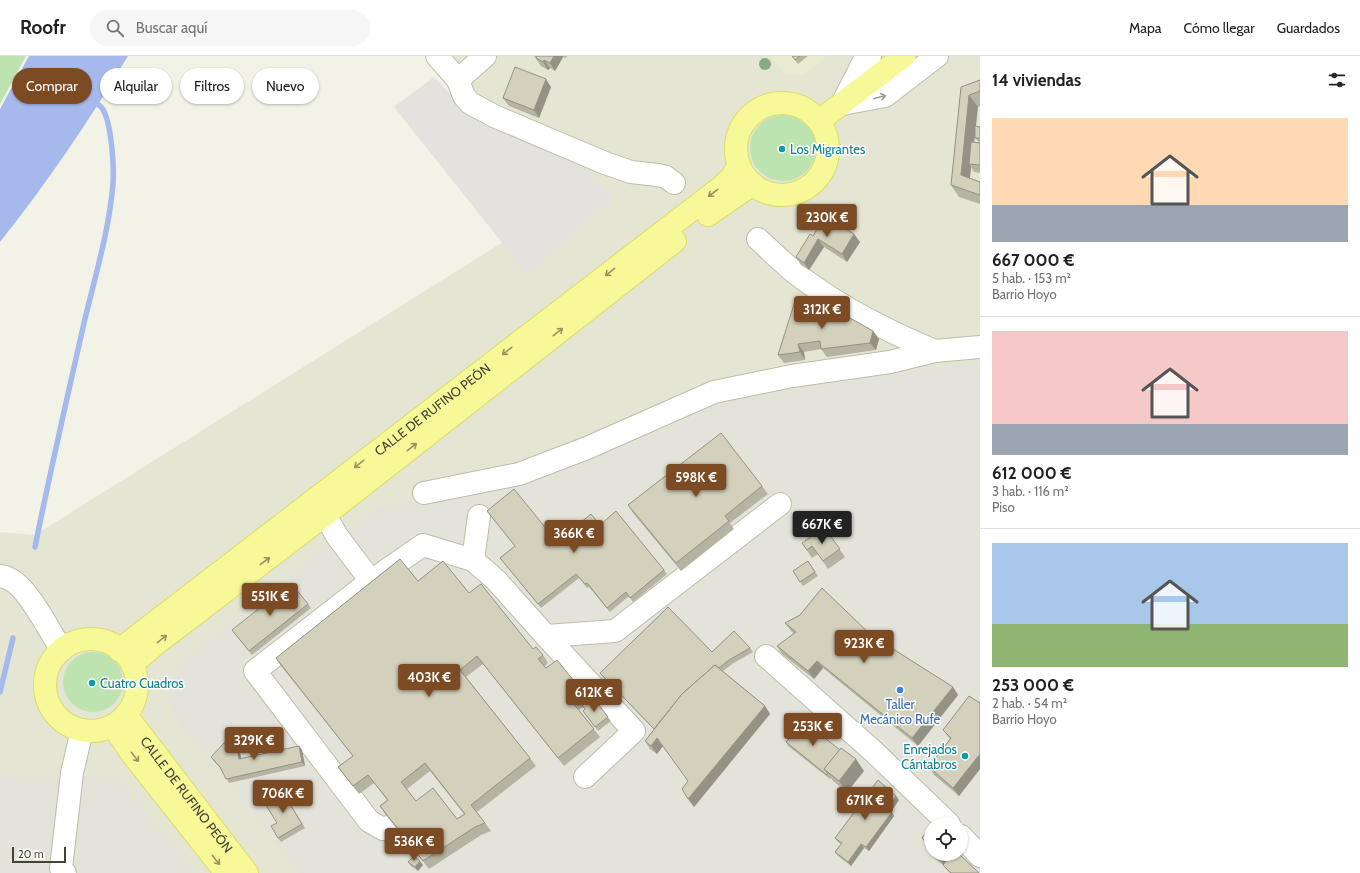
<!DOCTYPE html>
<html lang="es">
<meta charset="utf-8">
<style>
body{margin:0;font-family:Cabin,sans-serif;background:#f6f6f6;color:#202124;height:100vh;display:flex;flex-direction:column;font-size:15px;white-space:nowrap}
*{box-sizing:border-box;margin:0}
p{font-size:13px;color:#757577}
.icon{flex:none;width:22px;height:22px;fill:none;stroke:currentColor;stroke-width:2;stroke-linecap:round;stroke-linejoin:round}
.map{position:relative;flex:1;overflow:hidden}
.panel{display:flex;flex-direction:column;background:#fff;width:380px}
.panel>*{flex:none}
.hud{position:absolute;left:12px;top:12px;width:380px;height:36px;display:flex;gap:8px}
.buttons{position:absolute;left:924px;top:761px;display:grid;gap:8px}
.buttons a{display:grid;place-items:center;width:44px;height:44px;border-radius:50%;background:#fff;box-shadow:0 1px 3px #0004;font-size:20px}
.scale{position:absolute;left:12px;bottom:10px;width:54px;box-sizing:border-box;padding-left:4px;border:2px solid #444335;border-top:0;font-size:11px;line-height:14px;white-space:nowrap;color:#444335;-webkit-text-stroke:3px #fff;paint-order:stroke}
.price{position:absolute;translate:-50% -34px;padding:0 9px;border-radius:4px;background:#7c4a23;color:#fff;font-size:13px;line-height:26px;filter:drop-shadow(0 1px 2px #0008)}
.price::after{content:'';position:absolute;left:50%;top:24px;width:12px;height:9px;margin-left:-6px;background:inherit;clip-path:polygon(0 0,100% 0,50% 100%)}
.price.selected{background:#222;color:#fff}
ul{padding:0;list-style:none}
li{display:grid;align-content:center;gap:8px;height:212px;padding:0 12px}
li+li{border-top:1px solid #e0e0e0}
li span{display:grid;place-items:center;height:124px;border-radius:0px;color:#555}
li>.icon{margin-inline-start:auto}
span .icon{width:72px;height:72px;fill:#fffc;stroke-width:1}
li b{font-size:17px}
h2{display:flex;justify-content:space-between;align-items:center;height:48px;padding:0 12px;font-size:17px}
.pill{padding:0 14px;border-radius:18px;background:#fff;box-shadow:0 1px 3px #0004;font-size:14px;line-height:36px}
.pill.selected{background:#7c4a23;color:#fff}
header{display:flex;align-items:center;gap:24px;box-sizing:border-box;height:56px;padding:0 20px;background:#fff;border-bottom:1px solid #e0e0e0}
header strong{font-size:19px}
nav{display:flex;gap:22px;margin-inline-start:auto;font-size:14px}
.search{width:280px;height:36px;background:#f6f6f6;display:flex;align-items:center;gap:10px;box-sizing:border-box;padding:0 14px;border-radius:22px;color:#757577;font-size:15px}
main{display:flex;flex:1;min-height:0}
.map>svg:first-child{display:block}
.residential{fill:#e5e5d4;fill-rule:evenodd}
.industrial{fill:#e4e3da;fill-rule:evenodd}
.education{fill:#eaead0}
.green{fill:#bde4b0}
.parking{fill:#e3e2de}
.water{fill:#a5b9ec}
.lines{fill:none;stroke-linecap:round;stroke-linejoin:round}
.stream{stroke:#a5b9ec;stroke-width:5.5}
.minor-casing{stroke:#bdbca9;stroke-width:24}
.major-casing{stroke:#dcdc69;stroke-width:24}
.minor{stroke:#fff;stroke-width:22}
.major{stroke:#f7f898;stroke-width:22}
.tree{fill:#88ac80}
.wall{fill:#b5b3a2;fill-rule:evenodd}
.shaded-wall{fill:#949284}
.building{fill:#d3d0bc;stroke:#949284;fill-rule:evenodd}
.oneway{stroke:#989890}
.oneway2{stroke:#959462}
.culture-dot{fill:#0f9aa8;stroke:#fff;stroke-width:1.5}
.shop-dot{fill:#3f7fe0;stroke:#fff;stroke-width:1.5}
.labels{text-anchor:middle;stroke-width:3;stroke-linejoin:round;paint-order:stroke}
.culture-label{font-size:13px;fill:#0d838f;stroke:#fff;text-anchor:start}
.street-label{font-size:13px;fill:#444335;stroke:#fff}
.shop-label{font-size:13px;fill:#366cbe;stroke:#fff}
</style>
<header>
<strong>Roofr</strong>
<div class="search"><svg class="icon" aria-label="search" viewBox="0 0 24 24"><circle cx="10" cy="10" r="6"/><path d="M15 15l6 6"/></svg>Buscar aquí</div>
<nav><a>Mapa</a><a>Cómo llegar</a><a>Guardados</a></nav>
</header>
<main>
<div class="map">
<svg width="980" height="817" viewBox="0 0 980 817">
<rect width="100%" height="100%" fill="#f2f2e6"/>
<path class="residential" d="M425 0H980V817H0V476L35 479 551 156ZM931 768H961V798H931Z"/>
<g class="industrial">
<path d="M980 305V817H299L229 727 223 715 181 671 171 653 168 630 180 610 194 596 338 480 378 452 541 423 720 344ZM931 768H961V798H931Z"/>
<polygon points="0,720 70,721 120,721 195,817 0,817"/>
</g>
<polygon class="education" points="770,0 827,0 802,19 784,18"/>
<g class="green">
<polygon points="0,0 26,0 0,48"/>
<circle cx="783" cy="92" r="33"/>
<circle cx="93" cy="626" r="30"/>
</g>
<polygon class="parking" points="434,21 465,53 578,104 611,142 527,218 394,51"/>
<path class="water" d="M29 0H128C89 65 47 127 0 186V53Z"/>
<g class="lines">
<g class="stream">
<path d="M35 491C50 416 67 342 84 267 95 221 109 175 113 128 114 113 112 58 99 49 97 48 95 47 93 47"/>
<polyline points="0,636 13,582"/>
</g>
<defs>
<g id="minor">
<polyline points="437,0 458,24 464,40 470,47 494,60 605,107 631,116 658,119 666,121 674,127"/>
<polyline points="458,24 485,0"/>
<polyline points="842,48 885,40 937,0"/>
<polyline points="842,48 864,5 870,0"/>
<path d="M758 183C774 198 789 213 806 225 847 255 889 276 935 295"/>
<polyline points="424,437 519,418 587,392 714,336 792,320 890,306 935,295 980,291"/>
<polyline points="325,459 337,480 371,525 255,615 369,765 383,773 388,771"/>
<polyline points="473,504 479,460"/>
<path d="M0 520C7 521 14 525 19 530 34 544 50 576 62 594"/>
<polyline points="371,525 423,489 473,504 496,524 546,580 615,575 780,448"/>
<polyline points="546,580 634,675 585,721"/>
<polyline points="766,600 873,695 949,768"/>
<polyline points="961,780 980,800"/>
<polyline points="65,817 61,812 72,717 82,674"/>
</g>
<g id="major">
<circle cx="782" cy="93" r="46"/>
<polyline points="819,65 904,0"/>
<polyline points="708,159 753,128"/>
<circle cx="91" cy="629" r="46"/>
<path id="s1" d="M119 594 720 132 732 121 739 108"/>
<polyline points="132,608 157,587 325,459 675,185"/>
<path id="s2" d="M126 659 247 817"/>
<polyline points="113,670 132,698 226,817"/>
</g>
</defs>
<use href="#minor" class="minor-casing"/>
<use href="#major" class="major-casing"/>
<use href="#minor" class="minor"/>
<use href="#major" class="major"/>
</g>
<circle class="tree" cx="765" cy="8" r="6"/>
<g class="wall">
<polygon points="534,0 567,0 566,2 563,1 555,15 550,12 548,14 541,10"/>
<polygon points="792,0 808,0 798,8"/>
<path d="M980 24V50L978 51 975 70 980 71V117L974 116 971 111 970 122 980 126V148L959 141 951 129 961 31ZM975 70V82L979 86H974Z"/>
<polygon points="551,31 539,62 509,50 503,42"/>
<polygon points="854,178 860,186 847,206 824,191 809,214 801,209 796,201 813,180"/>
<polygon points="818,257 842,263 873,275 879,283 876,294 827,301 821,293 804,296 805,304 784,307 778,299"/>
<polygon points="762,430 768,438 730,467 734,473 681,515 633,457 628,449"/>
<polygon points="487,455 557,486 600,469 664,514 667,518 633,546 629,540 610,556 589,531 587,532 579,522 541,552 500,502 515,490"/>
<polygon points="829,478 845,501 828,513 818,498 812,502 802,487 817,480 827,479"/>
<polygon points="808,505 818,520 803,530 793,515"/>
<path d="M418 525 469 537 533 593 543 599 548 607 544 611 546 612 574 625 579 633 574 637 583 648 593 647 608 661 611 665 598 675 586 659 585 654 583 651 579 654 600 681 564 710 483 608 466 621 530 702 536 710 477 756 491 775 481 779 429 813 385 758 380 750 387 744 374 727 359 738 344 719 338 711 353 700 281 610 276 602ZM430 715 464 758 457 763 416 745 407 733Z"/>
<polygon points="308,548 311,552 252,599 232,574"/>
<polygon points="785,567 871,579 953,631 958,639 918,690 823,612 814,623 782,598 777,590 794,578 791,575"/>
<polygon points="750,592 753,596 732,608 723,615 765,650 770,658 694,751 688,725 663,690 657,698 650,693 645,685 654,673 603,621 600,617 712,596"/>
<polygon points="980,647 980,713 959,740 934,719 929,711 950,683 943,674"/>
<polygon points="786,686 840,694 864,715 847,736 833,725 831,722 830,723 788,690"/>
<polygon points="299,690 302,694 305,710 229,727 221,713 214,705 211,701 237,693 240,697 241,703"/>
<polygon points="287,732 293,741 288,744 305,772 281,786 278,782 277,767"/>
<polygon points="896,740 899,744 891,755 894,760 869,795 864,792 851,810 838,800 835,796 841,788 838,786 835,782"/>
<polygon points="931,770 931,798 959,798 979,817 950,817 946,813 944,810 930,798 925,790 926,788 922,782"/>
<polygon points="408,806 423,809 418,815 411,810"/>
</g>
<g class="shaded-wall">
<polygon points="554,0 563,0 563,1 555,15 550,7"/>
<polygon points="544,4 550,12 548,14 543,6"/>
<polygon points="546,23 551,31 539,62 534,54"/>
<polygon points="969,39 978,51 972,108 969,108 971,111 969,131 961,119"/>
<polygon points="854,178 860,186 847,206 842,198"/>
<polygon points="818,183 824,191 809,214 804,207"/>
<polygon points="873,275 879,283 876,294 870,287"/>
<polygon points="798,288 804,296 805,304 800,296"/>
<polygon points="817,605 823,612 814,623 808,615"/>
<polygon points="953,631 958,639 918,690 912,682"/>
<polygon points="765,650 770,658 694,751 688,743"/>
<polygon points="657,682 663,690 657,698 651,690"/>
<polygon points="299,690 302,694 305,710 302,706"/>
<polygon points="237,693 240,697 242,707 239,703"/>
<polygon points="980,698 980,713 959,740 953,732"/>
<polygon points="856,703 864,715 847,736 839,725"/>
<polygon points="896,740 899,744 890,757 887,753"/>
<polygon points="892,756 894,760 869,795 866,791"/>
<polygon points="861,788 864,792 851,810 848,806"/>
<polygon points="943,798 955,798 945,811 940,803"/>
<polygon points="420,805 423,809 418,815 415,811"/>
</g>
<g class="building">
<polygon points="537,0 554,0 550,7 544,4 543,6 536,2"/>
<polygon points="792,0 800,0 795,4"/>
<polygon points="515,11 546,23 534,54 503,42"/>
<polygon points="980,24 980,35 969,39 961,119 980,126 980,139 951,129 961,31"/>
<polygon points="975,70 980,71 980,82 975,82"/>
<polygon points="971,86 980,87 980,109 969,108"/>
<polygon points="825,160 854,178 842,198 818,183 804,207 796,201 810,178 813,180"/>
<polygon points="796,242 818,257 823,251 842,263 843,258 873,275 870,287 821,293 820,285 798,288 800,296 778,299"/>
<polygon points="721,377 762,430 725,460 729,465 676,507 628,449"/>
<polygon points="514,433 557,486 591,458 600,469 616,455 664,514 630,542 626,536 607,552 587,527 585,528 576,518 538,548 500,502 515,490 487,455"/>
<polygon points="824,475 827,479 829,478 840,493 823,505 812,490 807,494 802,487 815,478 817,480"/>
<path d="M400 503 418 525 443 505 469 537 481 528 533 593 536 591 543 599 538 603 546 612 557 604 574 625 568 630 578 642 573 647 594 673 558 702 477 600 460 614 530 702 471 749 485 767 475 771 423 805 380 750 388 744 368 719 353 730 338 711 353 700 276 602ZM425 707 465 758 457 763 433 732 416 745 401 726Z"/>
<polygon points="808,505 815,516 800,526 793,515"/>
<polygon points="291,527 308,548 249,595 232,574"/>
<polygon points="822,532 871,579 953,631 912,682 817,605 808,615 777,590 796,576 785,567 800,559"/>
<polygon points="668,551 712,596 734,575 750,592 729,604 719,612 715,609 682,638 654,673 600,617"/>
<polygon points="715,609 765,650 688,743 682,733 688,725 657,682 651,690 645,685 682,638"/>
<polygon points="969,640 980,647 980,698 953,732 929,711 951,682 943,674"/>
<polygon points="590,643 593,647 596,645 608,661 595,671 583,655 585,653 582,649"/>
<polygon points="805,666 840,694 824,713 828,718 827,719 786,686"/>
<polygon points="225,686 233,694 237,693 239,703 299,690 302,706 226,723 220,711 211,701"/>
<polygon points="841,692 856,703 839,725 824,713"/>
<polygon points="878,724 896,740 887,753 892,756 866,791 861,788 848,806 835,796 842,787 835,782"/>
<polygon points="287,732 290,737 285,740 302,768 278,782 271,770 277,767 264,746"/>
<polygon points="931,770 931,795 925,790 927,787 922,782"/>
<polygon points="934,798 943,798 940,803"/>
<polygon points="951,798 959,798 979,817 951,817 943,809"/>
<polygon points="414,800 420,805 415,811 408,806"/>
</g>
<defs><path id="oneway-shaft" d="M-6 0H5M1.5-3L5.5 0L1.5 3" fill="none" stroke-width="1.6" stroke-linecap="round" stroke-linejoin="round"/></defs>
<use class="oneway" href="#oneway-shaft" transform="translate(880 41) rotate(-14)"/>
<g class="oneway2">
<use href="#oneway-shaft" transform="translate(713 137) rotate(143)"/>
<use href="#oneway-shaft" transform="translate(610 216) rotate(142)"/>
<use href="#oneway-shaft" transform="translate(558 276) rotate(-38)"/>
<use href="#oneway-shaft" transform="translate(507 295) rotate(142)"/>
<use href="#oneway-shaft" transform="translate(412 391) rotate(-38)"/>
<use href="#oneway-shaft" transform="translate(359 408) rotate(142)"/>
<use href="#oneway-shaft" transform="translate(265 505) rotate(-37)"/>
<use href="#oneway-shaft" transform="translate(162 583) rotate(-38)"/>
<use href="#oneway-shaft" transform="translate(135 701) rotate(52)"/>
<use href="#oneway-shaft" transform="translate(216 804) rotate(52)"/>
</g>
<g class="culture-dot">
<circle cx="782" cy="93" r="4"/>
<circle cx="92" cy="627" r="4"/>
<circle cx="965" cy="700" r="4"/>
</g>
<circle class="shop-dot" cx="900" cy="634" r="4"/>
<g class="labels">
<g class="culture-label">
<text x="790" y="98">Los Migrantes</text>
<text x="100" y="632">Cuatro Cuadros</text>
<text x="957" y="698" text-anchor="end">Enrejados<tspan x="957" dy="15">Cántabros</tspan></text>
</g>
<g class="street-label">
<text dy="5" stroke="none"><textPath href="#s1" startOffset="395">CALLE DE RUFINO PEÓN</textPath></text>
<text dy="5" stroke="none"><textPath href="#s2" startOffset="100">CALLE DE RUFINO PEÓN</textPath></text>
</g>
<g class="shop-label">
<text x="900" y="653">Taller<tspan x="900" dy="15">Mecánico Rufe</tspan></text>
</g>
</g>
</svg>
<div class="buttons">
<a><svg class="icon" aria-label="locate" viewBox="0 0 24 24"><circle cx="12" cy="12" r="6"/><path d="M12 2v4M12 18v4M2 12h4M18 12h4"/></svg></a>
</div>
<div class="scale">20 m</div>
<b class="price" style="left:827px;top:182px">230K €</b>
<b class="price" style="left:822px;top:274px">312K €</b>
<b class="price" style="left:696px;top:442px">598K €</b>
<b class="price selected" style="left:822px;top:489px">667K €</b>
<b class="price" style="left:574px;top:498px">366K €</b>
<b class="price" style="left:270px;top:561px">551K €</b>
<b class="price" style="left:864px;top:608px">923K €</b>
<b class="price" style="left:429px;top:642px">403K €</b>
<b class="price" style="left:594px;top:657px">612K €</b>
<b class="price" style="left:813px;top:691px">253K €</b>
<b class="price" style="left:254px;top:705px">329K €</b>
<b class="price" style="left:283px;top:758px">706K €</b>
<b class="price" style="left:865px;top:765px">671K €</b>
<b class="price" style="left:414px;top:806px">536K €</b>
<div class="hud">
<a class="pill selected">Comprar</a>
<a class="pill">Alquilar</a>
<a class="pill">Filtros</a>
<a class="pill">Nuevo</a>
</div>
</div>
<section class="panel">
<h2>14 viviendas<svg class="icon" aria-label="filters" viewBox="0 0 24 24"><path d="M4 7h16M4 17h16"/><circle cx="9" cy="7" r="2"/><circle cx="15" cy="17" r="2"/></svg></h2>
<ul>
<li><span style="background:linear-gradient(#ffd9b3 70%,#9aa5b1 0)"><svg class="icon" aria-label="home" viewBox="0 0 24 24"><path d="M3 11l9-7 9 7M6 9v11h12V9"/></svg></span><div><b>667 000 €</b><p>5 hab. · 153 m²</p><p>Barrio Hoyo</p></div></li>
<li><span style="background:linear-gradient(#f6c9c9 75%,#9aa5b1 0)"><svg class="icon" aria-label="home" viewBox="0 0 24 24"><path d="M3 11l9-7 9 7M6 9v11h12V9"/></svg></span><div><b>612 000 €</b><p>3 hab. · 116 m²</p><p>Piso</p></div></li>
<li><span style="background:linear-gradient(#a9c7e8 65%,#8fb573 0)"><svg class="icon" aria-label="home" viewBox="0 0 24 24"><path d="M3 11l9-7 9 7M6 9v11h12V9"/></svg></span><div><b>253 000 €</b><p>2 hab. · 54 m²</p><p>Barrio Hoyo</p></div></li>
</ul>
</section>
</main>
